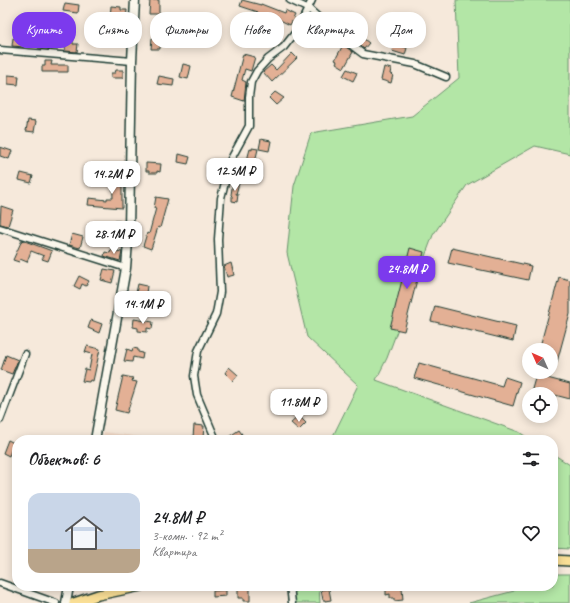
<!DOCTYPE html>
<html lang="ru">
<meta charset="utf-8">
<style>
body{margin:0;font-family:Caveat,sans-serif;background:#f2f2f2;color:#202124;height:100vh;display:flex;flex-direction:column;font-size:15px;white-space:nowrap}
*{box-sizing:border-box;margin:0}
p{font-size:13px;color:#757577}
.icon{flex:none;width:22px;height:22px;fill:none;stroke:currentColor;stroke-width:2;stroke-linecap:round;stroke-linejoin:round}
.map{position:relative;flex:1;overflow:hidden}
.drawer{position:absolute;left:12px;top:435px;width:546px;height:156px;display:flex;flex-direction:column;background:#fff;border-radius:16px;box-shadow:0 2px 10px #0003}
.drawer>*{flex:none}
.top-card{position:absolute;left:12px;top:12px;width:546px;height:36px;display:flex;gap:8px}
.needle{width:26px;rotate:315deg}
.buttons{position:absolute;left:522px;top:343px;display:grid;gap:8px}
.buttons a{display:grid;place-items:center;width:36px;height:36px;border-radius:50%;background:#fff;box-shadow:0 2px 10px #0003;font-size:20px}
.price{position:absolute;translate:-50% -34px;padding:0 9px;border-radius:8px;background:#fff;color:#222;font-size:13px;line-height:26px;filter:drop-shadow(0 1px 2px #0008)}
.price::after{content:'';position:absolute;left:50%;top:24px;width:12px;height:9px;margin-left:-6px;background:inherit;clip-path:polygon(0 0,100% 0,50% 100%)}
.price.current{background:#7c3aed;color:#fff}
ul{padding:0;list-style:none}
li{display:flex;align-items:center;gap:12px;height:100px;padding:0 16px}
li+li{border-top:1px solid #e0e0e0}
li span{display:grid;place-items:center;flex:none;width:112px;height:80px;border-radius:12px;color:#555}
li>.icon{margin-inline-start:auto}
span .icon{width:48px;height:48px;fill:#fffc;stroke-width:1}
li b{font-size:17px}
h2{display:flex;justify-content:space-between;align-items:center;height:48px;padding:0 16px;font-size:17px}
.chip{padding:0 14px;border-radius:16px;background:#fff;box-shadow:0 2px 10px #0003;font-size:14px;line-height:36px}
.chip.current{background:#7c3aed;color:#fff}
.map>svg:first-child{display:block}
.built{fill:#f0d8c6}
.green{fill:#b3e6a6;stroke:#69926d}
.building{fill:#e3b095;stroke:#1f3d34}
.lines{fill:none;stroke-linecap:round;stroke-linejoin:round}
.street-casing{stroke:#1f3d34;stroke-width:9}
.secondary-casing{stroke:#1f3d34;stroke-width:11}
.primary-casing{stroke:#1f3d34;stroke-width:12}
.street{stroke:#fbf7ec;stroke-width:6}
.secondary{stroke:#fbf7ec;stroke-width:8}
.primary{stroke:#fadf96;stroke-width:9}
</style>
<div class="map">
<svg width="570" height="603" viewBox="0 0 570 603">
<rect width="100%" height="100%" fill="#f6e9db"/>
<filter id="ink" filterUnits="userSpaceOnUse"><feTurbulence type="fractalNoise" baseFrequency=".025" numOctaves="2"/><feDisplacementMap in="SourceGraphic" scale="8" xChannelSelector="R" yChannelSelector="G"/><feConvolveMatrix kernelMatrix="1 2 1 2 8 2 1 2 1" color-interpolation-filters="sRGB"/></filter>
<g filter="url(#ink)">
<polygon class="built" points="104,432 163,440 102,440"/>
<g class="green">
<polygon points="456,0 570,0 570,154 535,146 467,185 433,235 387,358 376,380 519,432 531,440 331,440 358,385 307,337 287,253 294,186 311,133 412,116 459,78"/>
<polygon points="553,454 570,465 570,549 553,548"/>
<polygon points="553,574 570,574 570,603 469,603 514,591 514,586 553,586"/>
<polygon points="307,586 319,586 320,603 296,603 292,592"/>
</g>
<g class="building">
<polygon points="150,0 159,0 159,14 149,14"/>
<polygon points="242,0 261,5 261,4 284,13 285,10 295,15 290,25 272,16 271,20 268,18 266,22 259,19 260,16 257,15 258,12 240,6"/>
<polygon points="65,3 79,5 78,13 63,11"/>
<polygon points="111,6 121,7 121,10 127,10 126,20 110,19"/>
<polygon points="306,23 314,28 309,36 301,32"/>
<polygon points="185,28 192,30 190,40 183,39"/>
<polygon points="99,32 124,35 123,42 98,40"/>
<polygon points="355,32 369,43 364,49 350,38"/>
<polygon points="20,34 30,35 29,44 25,43 24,47 12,46 13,38 20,39"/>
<polygon points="66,35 73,36 73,44 78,44 77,52 65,51"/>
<polygon points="152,38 163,39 163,45 160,45 160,49 151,49"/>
<polygon points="46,40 53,41 52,50 38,48 39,42 46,42"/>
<polygon points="394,44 407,48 405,55 392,51"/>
<polygon points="343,45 353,52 344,68 336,63 337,61 335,60"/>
<polygon points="292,53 297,58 272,82 263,72 271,65 276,70"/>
<polygon points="243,54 255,57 251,71 245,69 242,80 246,82 244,101 232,97"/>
<polygon points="45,61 52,61 51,65 68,65 68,72 42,72 42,66 45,66"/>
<polygon points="183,64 191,66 188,79 180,77"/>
<polygon points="384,67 391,69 390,74 393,75 391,83 381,80"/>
<polygon points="347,69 357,73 353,81 343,76"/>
<polygon points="116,70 123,70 123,78 111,78 111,73 115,73"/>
<polygon points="8,75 19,76 18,85 8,84"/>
<polygon points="159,76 174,79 173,86 157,84"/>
<polygon points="275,92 284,98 276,105 269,98"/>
<polygon points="28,120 36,121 34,132 26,131"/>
<polygon points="261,139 271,141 269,151 259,149"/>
<polygon points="0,147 12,151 9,159 0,156"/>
<polygon points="252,148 258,149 255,162 247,160 250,149 252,150"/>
<polygon points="179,154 190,157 188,164 178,162"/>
<polygon points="146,163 161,164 160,172 157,171 157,173 149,173 149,171 146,171"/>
<polygon points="21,173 33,176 31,183 19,180"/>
<polygon points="116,173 122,173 122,208 88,205 89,198 107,200 107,198 113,198 112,175 116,175"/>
<polygon points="233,181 239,183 236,194 238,194 237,202 232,201 232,196 231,195"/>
<polygon points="156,197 168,199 160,228 158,227 151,249 143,246 147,233 149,234 156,208 154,208"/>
<polygon points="1,206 13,210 8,226 0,224"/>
<polygon points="114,221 120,221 121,233 114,233"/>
<polygon points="72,234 83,237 80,248 69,245"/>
<polygon points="22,240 52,251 48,261 42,259 44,256 31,251 27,262 20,259 19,262 13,260"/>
<polygon points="410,248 424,252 404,331 390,328"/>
<polygon points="452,248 531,266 528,280 448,263"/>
<polygon points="111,250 122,252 120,261 104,256 105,252 110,253"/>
<polygon points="231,263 234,275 227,277 224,266"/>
<polygon points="104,269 115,271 112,283 101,280"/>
<polygon points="79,276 89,281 86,286 82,284 80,289 74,286"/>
<polygon points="559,277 570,280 570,314 557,362 551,360 551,350 539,350"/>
<polygon points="138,284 147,286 144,308 133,306"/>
<polygon points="435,306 516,326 513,341 431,321"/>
<polygon points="134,319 153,322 152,329 147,328 147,332 138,331 138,328 133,327"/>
<polygon points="91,320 102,324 99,333 88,328"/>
<polygon points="87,346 100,349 93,381 90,380 89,382 82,381 85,369 89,370 92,354 85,352"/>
<polygon points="133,348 138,349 138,352 143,353 142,359 133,357 132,362 124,361 127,349 132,351"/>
<polygon points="6,355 18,360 12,374 1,370"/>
<polygon points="419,363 502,386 505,377 520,382 513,406 414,378"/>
<polygon points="229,367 238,375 233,381 225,373"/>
<polygon points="536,375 570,384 570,399 532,389"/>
<polygon points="123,376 133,378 132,381 137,382 127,413 115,410"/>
<polygon points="304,399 314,408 310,412 300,404"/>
<polygon points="299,416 306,423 299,430 291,423"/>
<polygon points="194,425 204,426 203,438 193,437"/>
<polygon points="239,430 244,437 239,440 224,440"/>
<polygon points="8,440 14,443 9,456 3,453"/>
<polygon points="246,587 250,587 250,601 243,601 243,598 238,598 238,588"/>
<polygon points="402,588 403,600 394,601 394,598 390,598 390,594 386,595 386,589"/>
<polygon points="329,589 331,600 325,601 325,600 323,600 321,590"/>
<polygon points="226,590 226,596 213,597 213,591"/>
</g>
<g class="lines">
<defs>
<g id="street">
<polyline points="290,0 309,9 338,35 363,54 415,64 446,77"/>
<polyline points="0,50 132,61"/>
<polyline points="0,228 126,268"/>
<polyline points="0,420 25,354"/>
<polyline points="216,440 197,395 194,376 198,351 216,314 220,292 218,239 221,198 231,159 249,126 249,97 251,82 257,71 268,59 284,47 298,29 312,0"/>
<polyline points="0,583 56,603"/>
<polyline points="290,586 292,603"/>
</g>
<g id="secondary">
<polyline points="95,440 126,268 129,229 132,61 135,0"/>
<polyline points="66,603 69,586"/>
</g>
<g id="primary">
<polyline points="553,560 570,561"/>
<polyline points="74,603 98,595 141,586"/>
</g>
</defs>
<use href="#street" class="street-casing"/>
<use href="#secondary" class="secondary-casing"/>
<use href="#primary" class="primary-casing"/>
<use href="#street" class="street"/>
<use href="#secondary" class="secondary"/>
<use href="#primary" class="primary"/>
</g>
</g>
</svg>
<div class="buttons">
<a><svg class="needle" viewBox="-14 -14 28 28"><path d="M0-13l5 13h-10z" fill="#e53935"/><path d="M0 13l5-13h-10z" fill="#757577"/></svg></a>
<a><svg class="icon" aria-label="locate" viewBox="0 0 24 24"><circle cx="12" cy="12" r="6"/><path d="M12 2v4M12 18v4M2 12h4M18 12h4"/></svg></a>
</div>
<b class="price" style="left:235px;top:192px">12.5M ₽</b>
<b class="price" style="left:112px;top:195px">14.2M ₽</b>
<b class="price" style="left:114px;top:255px">28.1M ₽</b>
<b class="price current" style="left:407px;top:290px">24.8M ₽</b>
<b class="price" style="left:143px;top:325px">14.1M ₽</b>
<b class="price" style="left:299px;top:423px">11.8M ₽</b>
<div class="top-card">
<a class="chip current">Купить</a>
<a class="chip">Снять</a>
<a class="chip">Фильтры</a>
<a class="chip">Новое</a>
<a class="chip">Квартира</a>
<a class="chip">Дом</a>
</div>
<section class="drawer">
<h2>Объектов: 6<svg class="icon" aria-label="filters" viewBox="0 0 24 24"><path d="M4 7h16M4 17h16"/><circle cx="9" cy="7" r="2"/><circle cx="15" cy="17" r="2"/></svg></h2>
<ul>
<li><span style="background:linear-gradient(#c9d6e8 70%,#b9a48a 0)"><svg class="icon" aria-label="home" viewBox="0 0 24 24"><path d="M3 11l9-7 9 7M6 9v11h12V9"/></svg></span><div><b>24.8M ₽</b><p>3-комн. · 92 m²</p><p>Квартира</p></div><svg class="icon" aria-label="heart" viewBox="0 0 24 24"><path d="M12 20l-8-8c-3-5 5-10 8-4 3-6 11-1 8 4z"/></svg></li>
</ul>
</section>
</div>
